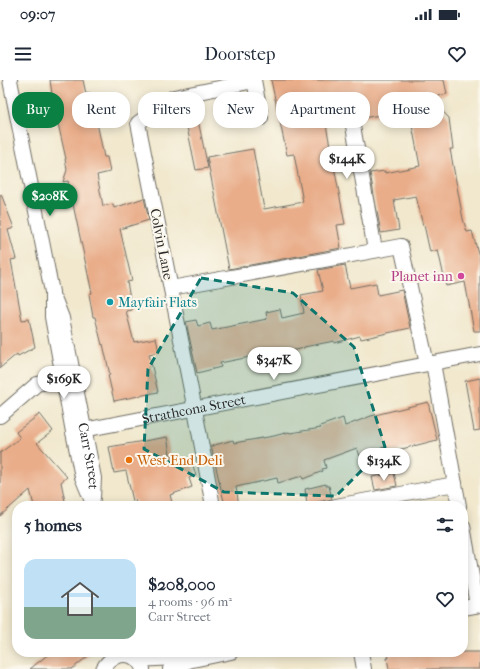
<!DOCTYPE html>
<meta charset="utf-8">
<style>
body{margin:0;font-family:"IM FELL French Canon",serif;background:#f2f2f3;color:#1f2937;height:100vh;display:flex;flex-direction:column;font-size:15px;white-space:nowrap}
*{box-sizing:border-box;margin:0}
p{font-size:13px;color:#747a83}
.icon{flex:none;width:22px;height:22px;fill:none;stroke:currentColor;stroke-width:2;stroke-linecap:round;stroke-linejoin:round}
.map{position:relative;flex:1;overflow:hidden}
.drawer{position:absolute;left:12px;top:421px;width:456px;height:156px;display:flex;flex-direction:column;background:#fff;border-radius:16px;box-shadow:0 2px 10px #0003}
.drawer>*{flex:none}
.guide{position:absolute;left:12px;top:12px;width:456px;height:36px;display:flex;gap:8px}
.price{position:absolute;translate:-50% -34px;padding:0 9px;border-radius:14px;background:#fff;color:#222;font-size:13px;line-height:26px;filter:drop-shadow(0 1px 2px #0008)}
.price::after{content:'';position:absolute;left:50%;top:24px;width:12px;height:9px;margin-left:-6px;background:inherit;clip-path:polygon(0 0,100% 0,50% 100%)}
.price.current{background:#0b8043;color:#fff}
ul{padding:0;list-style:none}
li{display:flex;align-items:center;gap:12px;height:100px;padding:0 12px}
li span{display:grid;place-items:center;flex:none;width:112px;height:80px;border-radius:12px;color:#555}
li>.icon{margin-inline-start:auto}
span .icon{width:48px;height:48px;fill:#fffc;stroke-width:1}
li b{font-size:17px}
h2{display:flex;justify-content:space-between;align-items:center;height:48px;padding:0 12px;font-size:17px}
.pill{padding:0 14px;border-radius:16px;background:#fff;box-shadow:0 2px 10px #0003;font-size:14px;line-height:36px}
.pill.current{background:#0b8043;color:#fff}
.status{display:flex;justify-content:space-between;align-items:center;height:28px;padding:0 20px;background:#fff;direction:ltr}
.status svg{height:11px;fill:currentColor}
header{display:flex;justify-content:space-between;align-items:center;height:52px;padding:0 12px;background:#fff;font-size:18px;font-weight:600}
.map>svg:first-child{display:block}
.building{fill:#e9ad8a}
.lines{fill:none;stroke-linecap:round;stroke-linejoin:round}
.minor-casing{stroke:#706d64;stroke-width:16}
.minor{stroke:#fff;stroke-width:14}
.marked{fill:#0f766e;fill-opacity:0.2;stroke:#0f766e;stroke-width:3;stroke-dasharray:8 5;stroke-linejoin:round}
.hotel-dot{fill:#d1479c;stroke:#fbf7ec;stroke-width:1.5}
.culture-dot{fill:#0f9aa8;stroke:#fbf7ec;stroke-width:1.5}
.food-dot{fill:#e8710a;stroke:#fbf7ec;stroke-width:1.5}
.labels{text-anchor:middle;stroke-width:4;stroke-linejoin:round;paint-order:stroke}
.street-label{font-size:14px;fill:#2b2b2b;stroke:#fbf7ec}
.hotel-label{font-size:14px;fill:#b23c85;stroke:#fbf7ec;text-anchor:end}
.culture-label{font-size:14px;fill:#0d838f;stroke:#fbf7ec;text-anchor:start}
.food-label{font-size:14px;fill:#c56008;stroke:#fbf7ec;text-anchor:start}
</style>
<div class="status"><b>09:07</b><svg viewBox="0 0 49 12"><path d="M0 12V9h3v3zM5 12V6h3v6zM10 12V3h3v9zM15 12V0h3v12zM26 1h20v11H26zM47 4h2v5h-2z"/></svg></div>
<header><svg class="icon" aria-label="menu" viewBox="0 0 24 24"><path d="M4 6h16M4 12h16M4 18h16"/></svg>Doorstep<svg class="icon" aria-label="heart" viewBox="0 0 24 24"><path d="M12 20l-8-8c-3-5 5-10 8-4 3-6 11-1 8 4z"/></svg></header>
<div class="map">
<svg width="480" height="589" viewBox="0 0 480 589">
<rect width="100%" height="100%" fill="#fbf7ec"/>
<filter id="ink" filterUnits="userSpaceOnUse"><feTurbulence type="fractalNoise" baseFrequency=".025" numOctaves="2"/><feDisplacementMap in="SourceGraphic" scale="8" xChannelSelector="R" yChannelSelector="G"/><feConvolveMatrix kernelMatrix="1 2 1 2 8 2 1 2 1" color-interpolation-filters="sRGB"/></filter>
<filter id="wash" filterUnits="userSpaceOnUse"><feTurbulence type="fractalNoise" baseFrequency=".012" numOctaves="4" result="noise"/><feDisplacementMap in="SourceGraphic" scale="16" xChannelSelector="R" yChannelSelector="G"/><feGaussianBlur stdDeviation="0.9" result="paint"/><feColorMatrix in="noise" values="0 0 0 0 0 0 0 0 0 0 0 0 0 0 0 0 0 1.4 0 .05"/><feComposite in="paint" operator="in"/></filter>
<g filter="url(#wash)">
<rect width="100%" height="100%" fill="#f1e8ce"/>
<g id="blocks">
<g class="building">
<polygon points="50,0 83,0 86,14 91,13 104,77 107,77 110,92 97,95 103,126 113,124 114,128 144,118 149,140 120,149 132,201 127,202 132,230 126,231 134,262 156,258 159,272 149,274 158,312 114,321 108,295 110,295 103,264 102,265 95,237 93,237 89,214 92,213 68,101 63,102 67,90 65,79 66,79 53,21"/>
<polygon points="271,0 444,0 447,14 430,18 449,38 453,69 450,69 463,139 467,152 472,151 480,180 480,251 474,251 465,202 446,206 438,170 430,172 424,145 423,146 416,116 394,120 399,150 381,153 370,93 385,91 385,93 420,86 408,25 379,31 380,35 357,39 351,38 346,41 326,45 345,144 337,145 341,168 229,189 207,77 253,69 264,129 303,122 294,74 287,75"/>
<polygon points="198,40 208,88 196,90 186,42"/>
<polygon points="1,114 14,148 8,150 16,179 11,180 22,240 29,239 35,267 18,276 17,274 0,288 0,115"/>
<polygon points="345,185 350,208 376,203 378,215 402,210 410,248 361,259 360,256 334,263 334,261 304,267 304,268 275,275 275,272 220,283 221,287 197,293 186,242 196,240 198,246 210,243 212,250 267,239 266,232 280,229 282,238 304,233 301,215 323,211 318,190"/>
<polygon points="480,298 480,350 474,351 465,301"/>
<polygon points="428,322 437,360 386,373 384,367 360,376 357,368 324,380 326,388 322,389 323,391 303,399 302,396 278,403 277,398 236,407 239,426 225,426 211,366 233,360 234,363 274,356 289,352 290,353 321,348 320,346 343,338 345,346 371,336"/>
<polygon points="40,334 53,351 37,363 67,397 61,402 66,426 34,426 30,410 0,436 0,373 20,358 16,352"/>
<polygon points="167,357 172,385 176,384 177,388 192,383 196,395 189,398 192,407 170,415 173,426 137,426 135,420 133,421 126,391 114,393 109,367"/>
<polygon points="394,393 397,406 375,410 372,397"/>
<polygon points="326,404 326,406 329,406 332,419 307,424 305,409"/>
<polygon points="51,572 93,572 72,589 30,589"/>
<polygon points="398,572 480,572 480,589 389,589 387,578 389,578 388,574"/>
</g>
</g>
</g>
<g filter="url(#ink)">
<use href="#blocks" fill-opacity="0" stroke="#706d64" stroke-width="1"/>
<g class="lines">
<defs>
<g id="minor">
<polyline points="10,0 52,212 52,237 73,352 82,397 94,426"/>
<polyline points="254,0 261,38"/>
<polyline points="353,46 375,170"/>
<polyline points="171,208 401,166 427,284"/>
<path id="s1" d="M55 220 62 238 94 398 93 418"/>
<polyline points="433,283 459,426"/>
<polyline points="0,336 37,304 73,297"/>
<path id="s2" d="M73 352 480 274"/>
<polyline points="213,426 195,330 138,43 174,17 254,1"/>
<polyline points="336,426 455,404"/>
<polyline points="463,446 477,525"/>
<polyline points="463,528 480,525"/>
<polyline points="361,572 364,589"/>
<polyline points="137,580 175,578 188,581"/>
<path d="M103 589C112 572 135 569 143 589"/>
<polyline points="170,589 188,581 231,572"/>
</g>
</defs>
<use href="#minor" class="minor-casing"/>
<use href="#minor" class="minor"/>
</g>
</g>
<path class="marked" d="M201 198 293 213 354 267 385 367 336 416 224 412 144 369 148 289Z"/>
<circle class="hotel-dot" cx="461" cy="196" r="4"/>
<circle class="culture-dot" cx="110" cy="222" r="4"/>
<circle class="food-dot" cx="129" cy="380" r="4"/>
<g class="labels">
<g class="street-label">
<text transform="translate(162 164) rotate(79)" y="5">Colvin Lane</text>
<text dy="5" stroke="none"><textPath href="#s2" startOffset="123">Strathcona Street</textPath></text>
<text dy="5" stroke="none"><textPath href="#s1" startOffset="160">Carr Street</textPath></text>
</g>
<g class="hotel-label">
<text x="453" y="201">Planet inn</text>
</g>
<g class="culture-label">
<text x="118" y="227">Mayfair Flats</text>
</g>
<g class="food-label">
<text x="137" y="385">West End Deli</text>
</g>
</g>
</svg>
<b class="price" style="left:347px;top:100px">$144K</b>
<b class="price current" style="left:50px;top:137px">$208K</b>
<b class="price" style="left:274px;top:301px">$347K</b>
<b class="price" style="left:64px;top:320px">$169K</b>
<b class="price" style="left:384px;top:402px">$134K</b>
<div class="guide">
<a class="pill current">Buy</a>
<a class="pill">Rent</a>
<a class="pill">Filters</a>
<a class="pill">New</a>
<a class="pill">Apartment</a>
<a class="pill">House</a>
</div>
<section class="drawer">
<h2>5 homes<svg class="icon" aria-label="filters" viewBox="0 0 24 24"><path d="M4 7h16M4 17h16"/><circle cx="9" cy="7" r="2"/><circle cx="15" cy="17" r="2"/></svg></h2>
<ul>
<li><span style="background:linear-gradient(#bfe0f5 60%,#7fa58c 0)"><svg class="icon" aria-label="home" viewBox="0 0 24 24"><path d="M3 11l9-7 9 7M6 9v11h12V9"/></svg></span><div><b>$208,000</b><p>4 rooms · 96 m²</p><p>Carr Street</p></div><svg class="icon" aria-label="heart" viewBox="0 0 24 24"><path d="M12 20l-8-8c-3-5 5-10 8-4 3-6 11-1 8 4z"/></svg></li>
</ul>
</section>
</div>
